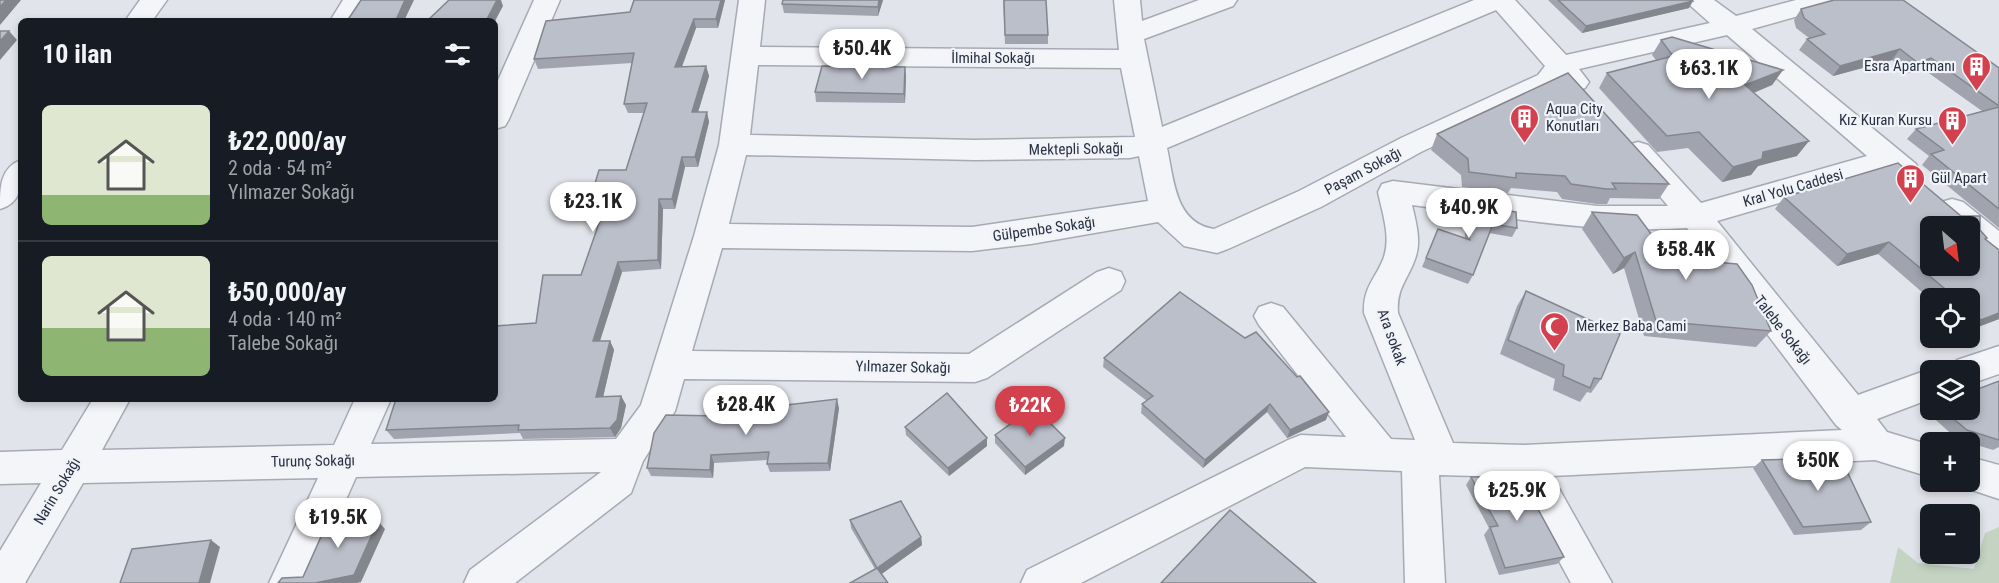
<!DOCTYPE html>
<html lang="tr">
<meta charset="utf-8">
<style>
body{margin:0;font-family:"Roboto Condensed",sans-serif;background:#242831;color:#f1f3f6;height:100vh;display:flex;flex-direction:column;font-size:22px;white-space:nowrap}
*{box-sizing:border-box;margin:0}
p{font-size:20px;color:#9ea1a6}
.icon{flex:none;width:33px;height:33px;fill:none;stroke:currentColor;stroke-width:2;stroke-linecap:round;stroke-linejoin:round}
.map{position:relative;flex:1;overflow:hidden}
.side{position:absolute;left:18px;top:18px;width:480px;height:384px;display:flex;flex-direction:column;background:#171b24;border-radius:9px;box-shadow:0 3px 9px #0003}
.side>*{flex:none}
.needle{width:39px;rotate:152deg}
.tools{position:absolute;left:1920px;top:216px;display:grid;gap:12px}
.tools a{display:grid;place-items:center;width:60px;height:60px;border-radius:9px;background:#171b24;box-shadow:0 3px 9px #0003;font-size:30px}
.price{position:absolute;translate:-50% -51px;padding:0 14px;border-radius:21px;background:#fff;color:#222;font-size:20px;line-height:39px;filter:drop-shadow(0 2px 3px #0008)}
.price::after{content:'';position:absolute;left:50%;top:36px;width:18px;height:14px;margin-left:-9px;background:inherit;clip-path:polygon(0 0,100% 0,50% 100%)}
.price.on{background:#d3414e;color:#fff}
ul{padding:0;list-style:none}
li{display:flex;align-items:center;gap:18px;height:150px;padding:0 24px}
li+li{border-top:2px solid #363941}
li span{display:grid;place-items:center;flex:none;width:168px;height:120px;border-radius:9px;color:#555}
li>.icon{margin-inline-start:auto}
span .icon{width:72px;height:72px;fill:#fffc;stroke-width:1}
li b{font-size:26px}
h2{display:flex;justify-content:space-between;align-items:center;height:72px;padding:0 24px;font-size:26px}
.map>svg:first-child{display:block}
.green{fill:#c5d4c2}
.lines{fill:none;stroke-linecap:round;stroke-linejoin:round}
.minor-casing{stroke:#a6aab4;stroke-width:3}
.minor{fill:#f4f5f8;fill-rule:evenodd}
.wall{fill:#a1a4ae}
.shaded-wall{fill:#83868d}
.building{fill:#bbbfca;stroke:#83868d;stroke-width:1.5;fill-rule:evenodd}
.labels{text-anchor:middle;stroke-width:4.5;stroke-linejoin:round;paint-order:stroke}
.street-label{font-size:15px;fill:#283042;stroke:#f0f3f7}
.poi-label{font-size:15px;fill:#283042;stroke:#f0f3f7;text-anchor:start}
</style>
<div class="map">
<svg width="1999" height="583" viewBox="0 0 1999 583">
<rect width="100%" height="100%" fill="#e1e4ea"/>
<polygon class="green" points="1999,527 1999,583 1890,583 1898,547 1918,563 1974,569 1985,533"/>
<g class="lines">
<defs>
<g id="minor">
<polygon points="140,0 167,0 152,21 125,21"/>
<polygon points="343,0 369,0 356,21 330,21"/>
<polygon points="534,0 560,0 509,119 505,126 495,129 495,87"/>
<path d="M739 0H765L760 47 1119 50 1114 0H1140L1142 21 1199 0H1237L1233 6 1144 39 1162 127 1474 0H1515L1566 55 1710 23 1684 0H1714L1736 16 1796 0H1838L1834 6 1752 29 1916 164 1920 172 1916 180C1902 183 1896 181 1886 172L1717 221 1858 395 1930 369 1933 370H1930V399L1877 419 1887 432 1930 445V477L1875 460 1552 476 1612 583H1571L1513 477 1439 475 1445 583H1405L1402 471 1305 467 1081 583H1021L1027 570 1288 440 1301 435 1346 437 1259 325 1254 316 1259 307 1271 303 1283 307 1391 439 1415 440 1364 313C1363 286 1376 279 1384 257 1391 236 1382 212 1378 192L1382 184 1393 181 1597 206H1668L1623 152 1628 145 1638 142 1648 145 1701 203 1867 156 1727 35 1579 69 1589 82 1585 88C1575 91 1568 92 1561 84L1558 87 1421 152 1321 207 1228 249 1217 253 1184 246 1158 222 1031 244 972 251 722 248 692 351 969 354 1097 272 1109 268 1121 272 1125 281 1121 290 987 378 975 382 684 379 675 411 643 461 631 493 515 583H464L470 570 601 472 356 477 309 583H269L318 478 83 483 25 583H0V551L41 483 0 484V452L62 450 93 399H130L102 450 334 445 355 399H391L371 444 616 439 641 405 694 236 719 145ZM1496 10 1545 66 1538 75 1401 138 1299 191 1214 229C1175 223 1174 180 1167 148ZM758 65 1121 68 1135 137 975 140 750 135ZM746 155 975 160 1130 158 1139 156 1148 201 972 227 729 224ZM1412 205C1503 217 1595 234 1687 228L1836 425 1842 430 1524 445 1453 443 1398 313C1396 287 1409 279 1416 256 1421 240 1416 222 1412 205Z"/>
<path d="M21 160C21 182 24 202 0 209 0 187 0 168 21 160Z"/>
<polygon points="1952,199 1963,202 1999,231 1999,261 1988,258 1970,242 1970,226 1951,226 1941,218 1936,210 1941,202"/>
<polygon points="1999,346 1999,374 1970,384 1970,370 1952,370 1957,360"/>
<polygon points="1970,457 1999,465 1999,499 1957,485 1955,482 1970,482"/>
</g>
</defs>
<use href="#minor" class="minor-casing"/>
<use href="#minor" class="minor"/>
</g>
<g class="wall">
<polygon points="634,0 725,0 718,28 696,28 682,67 706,66 709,76 698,112 707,112 709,122 698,167 685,167 675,209 663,209 661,269 622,272 600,341 610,341 614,350 603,397 621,396 626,405 621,428 615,437 523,439 520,433 394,439 386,430 536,323 581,275 604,210 594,210 590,200 626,170 644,113 628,113 624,104 632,63 538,69 534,59 630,12"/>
<polygon points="783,0 883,0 878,16 784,13 782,4"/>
<polygon points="1003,0 1048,35 1048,44 1005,44"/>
<polygon points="1548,0 1692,0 1689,8 1582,33"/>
<polygon points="1801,9 1999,68 1999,228 1922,165 1929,156 1907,139 1916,129 1982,111 1923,69 1909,73 1892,60 1833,76 1799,50 1807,39 1809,38 1796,28 1794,20"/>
<polygon points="1661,40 1783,70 1772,85 1754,93 1797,156 1758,166 1751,175 1722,182 1688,148 1657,152 1599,88 1607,73 1656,60 1652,55"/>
<polygon points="906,76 905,103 816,102 815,92"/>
<polygon points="1437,134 1669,184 1659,199 1610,198 1607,204 1597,204 1562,199 1557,192 1511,188 1508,193 1462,187 1461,175 1431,150"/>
<polygon points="1784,197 1980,230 1987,238 1986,239 1999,250 1999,319 1970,330 1970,298 1930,299 1878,254 1837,266 1775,209"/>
<polygon points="1468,205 1517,228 1512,237 1489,233 1473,275 1468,284 1422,267 1438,229 1465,238 1464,214"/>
<polygon points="1592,212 1669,258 1771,331 1756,347 1644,336 1624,268 1613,274 1582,229"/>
<polygon points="1526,291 1601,379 1591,393 1587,392 1580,402 1553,390 1555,379 1500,354 1517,306"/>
<polygon points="1180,292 1326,420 1287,438 1267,412 1203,468 1141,413 1142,404 1147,401 1103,367 1104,358"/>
<polygon points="1999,381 1999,447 1993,450 1957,439 1928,413 1932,410 1970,410"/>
<polygon points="839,408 830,471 770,472 767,464 768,460 714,463 713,478 651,476 647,468 721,416 777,410"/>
<polygon points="905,427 987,446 949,476 906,435"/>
<polygon points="995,435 1064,446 1025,475 995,443"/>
<polygon points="1762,460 1871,522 1861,530 1794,535 1753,468"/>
<polygon points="1471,477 1564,557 1557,564 1499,575 1484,535 1489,528 1466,485"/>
<polygon points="850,520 921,537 922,545 881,574 875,569 851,528"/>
</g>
<g class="shaded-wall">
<polygon points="6,0 21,0 0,25 0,7"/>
<polygon points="405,0 414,0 404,21 397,21 396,20"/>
<polygon points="497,0 501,0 503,6 495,21 486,21"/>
<polygon points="721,0 725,0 718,28 716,19"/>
<polygon points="879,0 883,0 878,16 878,7"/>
<polygon points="1693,1 1689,8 1582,33 1586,26"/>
<polygon points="694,19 696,28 678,77 675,67"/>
<polygon points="9,31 17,40 0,60 0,41"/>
<polygon points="1900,49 1892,60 1833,76 1840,66"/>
<polygon points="1931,58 1923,69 1909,73 1918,63"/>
<polygon points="706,66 709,76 695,122 692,112"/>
<polygon points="905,67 906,76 905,103 904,94"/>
<polygon points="1783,70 1772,85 1735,100 1745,85"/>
<polygon points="707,112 709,122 698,167 695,157"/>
<polygon points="1809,141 1797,156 1758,166 1751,175 1722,182 1733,167 1763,152"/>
<polygon points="682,157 685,167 675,209 672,199"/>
<polygon points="659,199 663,209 661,269 658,260"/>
<polygon points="1889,242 1878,254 1837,266 1847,254"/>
<polygon points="1635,252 1624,268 1613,274 1624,258"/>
<polygon points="618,262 622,272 597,350 593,341"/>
<polygon points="1999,313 1999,319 1970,330 1981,320"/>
<polygon points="610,341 614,350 601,406 596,397"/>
<polygon points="621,396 626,405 621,428 615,437 610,428"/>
<polygon points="837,399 839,408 830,471 828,463"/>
<polygon points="1270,404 1267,412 1203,468 1205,460"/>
<polygon points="1329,412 1326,420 1287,438 1290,430"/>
<polygon points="987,438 987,446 949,476 948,468"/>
<polygon points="1065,438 1064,446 1025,475 1025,467"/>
<polygon points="711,455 714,463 713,478 710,470"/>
<polygon points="378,521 385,529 361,582 357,583 315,583"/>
<polygon points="921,537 922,545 879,576 877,568"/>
<polygon points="211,540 220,547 210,583 199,583"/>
</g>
<g class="building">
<polygon points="0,0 6,0 0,7"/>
<polygon points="361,0 405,0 396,20 382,21 347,21"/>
<polygon points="449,0 497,0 486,21 427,21"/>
<polygon points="634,0 721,0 716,19 694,19 675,67 706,66 692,112 707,112 695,157 682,157 672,199 659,199 658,260 618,262 593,341 610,341 596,397 621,396 617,420 610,428 518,430 519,425 386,430 396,399 495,399 495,326 536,323 543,275 581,275 607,200 590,200 599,170 626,170 647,103 624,104 634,53 534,59 546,21 630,12"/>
<polygon points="783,0 879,0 878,7 782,4"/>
<polygon points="1004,0 1046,0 1048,35 1005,35"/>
<polygon points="1558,0 1692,0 1693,1 1586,26"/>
<polygon points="1834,0 1903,0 1999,68 1999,106 1931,58 1918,63 1900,49 1840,66 1807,39 1825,34 1804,18 1801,9"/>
<polygon points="0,31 9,31 0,41"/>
<polygon points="1672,37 1783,70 1745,85 1809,141 1763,152 1762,159 1733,167 1699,132 1667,136 1607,73 1673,56 1661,40"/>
<polygon points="822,66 905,67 904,94 815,92"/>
<polygon points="1568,73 1669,184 1612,183 1616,189 1606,189 1571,184 1565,176 1516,173 1516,178 1469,172 1468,159 1437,134"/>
<polygon points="1999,107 1999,209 1931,154 1944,150 1916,129"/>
<path d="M1898 163 1961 216H1980V230L1987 238 1985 239 1999 250V313L1981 320 1970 310V298H1956L1889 242 1847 254 1784 197ZM1930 226H1970V266H1930Z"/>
<polygon points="1468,205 1516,212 1517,228 1493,224 1473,275 1426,258 1438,229 1470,240"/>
<polygon points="1592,212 1637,215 1669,258 1737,264 1752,285 1771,331 1656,321 1635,252 1624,258"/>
<polygon points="1526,291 1620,334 1601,379 1594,378 1590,388 1563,376 1564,365 1508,340"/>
<polygon points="1180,292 1245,338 1256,332 1297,377 1300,376 1329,412 1290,430 1270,404 1205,460 1142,404 1153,396 1104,358"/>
<polygon points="1999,381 1999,440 1967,430 1943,410 1970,410 1970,392"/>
<polygon points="947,393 987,438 948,468 905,427"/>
<polygon points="837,399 828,463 767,464 769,452 711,455 710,470 647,468 654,433 666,415 721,416 724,407 777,410 778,406"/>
<polygon points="1034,407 1065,438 1025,467 995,435"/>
<polygon points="1797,459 1843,463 1871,522 1803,527 1762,460"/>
<polygon points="1520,476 1564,557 1505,568 1490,527 1498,526 1471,477"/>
<polygon points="901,501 921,537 877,568 850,520"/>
<polygon points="333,510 378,521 354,575 315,583 278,583 282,578 303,577"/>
<polygon points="1230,510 1316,583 1161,583"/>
<polygon points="211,540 199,583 120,583 132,549"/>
<polygon points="877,568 888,583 850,583"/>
</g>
<defs>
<symbol id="building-pin" viewBox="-11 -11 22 30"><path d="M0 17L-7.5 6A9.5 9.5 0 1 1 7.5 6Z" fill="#d3414e" stroke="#f0f3f7"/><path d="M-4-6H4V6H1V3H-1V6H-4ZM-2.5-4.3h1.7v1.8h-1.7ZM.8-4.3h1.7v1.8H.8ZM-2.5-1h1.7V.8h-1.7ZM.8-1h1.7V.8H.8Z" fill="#fff"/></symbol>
<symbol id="mosque-pin" viewBox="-11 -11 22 30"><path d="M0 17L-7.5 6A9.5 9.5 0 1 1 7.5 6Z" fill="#d3414e" stroke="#f0f3f7"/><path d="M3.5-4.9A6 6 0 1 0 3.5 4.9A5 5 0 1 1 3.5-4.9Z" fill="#fff"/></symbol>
</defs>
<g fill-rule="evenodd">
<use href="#building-pin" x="1960" y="50" width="33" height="45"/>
<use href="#building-pin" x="1508" y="102" width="33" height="45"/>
<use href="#building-pin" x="1936" y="104" width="33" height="45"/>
<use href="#building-pin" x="1894" y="162" width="33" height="45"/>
<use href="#mosque-pin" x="1538" y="310" width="33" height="45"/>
</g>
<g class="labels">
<g class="street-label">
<text x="993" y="63">İlmihal Sokağı</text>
<text transform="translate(1076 149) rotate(-1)" y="5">Mektepli Sokağı</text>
<text transform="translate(1363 171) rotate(-28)" y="5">Paşam Sokağı</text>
<text transform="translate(1793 188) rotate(-16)" y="5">Kral Yolu Caddesi</text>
<text transform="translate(1044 229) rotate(-8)" y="5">Gülpembe Sokağı</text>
<text transform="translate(1783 330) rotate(52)" y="5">Talebe Sokağı</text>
<text transform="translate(1392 337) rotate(70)" y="5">Ara sokak</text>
<text transform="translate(903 367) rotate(1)" y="5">Yılmazer Sokağı</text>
<text transform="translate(313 461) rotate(-1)" y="5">Turunç Sokağı</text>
<text transform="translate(57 491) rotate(-59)" y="5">Narin Sokağı</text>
</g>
<g class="poi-label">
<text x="1955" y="71" text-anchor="end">Esra Apartmanı</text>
<text x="1546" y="114">Aqua City<tspan x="1546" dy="17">Konutları</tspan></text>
<text x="1932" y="125" text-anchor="end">Kız Kuran Kursu</text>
<text x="1931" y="183">Gül Apart</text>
<text x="1576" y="331">Merkez Baba Cami</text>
</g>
</g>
</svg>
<div class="tools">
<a><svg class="needle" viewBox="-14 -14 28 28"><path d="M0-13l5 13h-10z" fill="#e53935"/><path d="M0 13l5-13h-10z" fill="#9ea1a6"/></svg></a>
<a><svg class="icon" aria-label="locate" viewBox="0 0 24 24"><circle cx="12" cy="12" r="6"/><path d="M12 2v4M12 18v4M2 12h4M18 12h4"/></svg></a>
<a><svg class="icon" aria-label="layers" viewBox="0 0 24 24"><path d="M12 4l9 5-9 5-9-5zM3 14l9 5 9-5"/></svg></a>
<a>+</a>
<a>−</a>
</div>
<b class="price" style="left:862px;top:80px">₺50.4K</b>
<b class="price" style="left:1709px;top:100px">₺63.1K</b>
<b class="price" style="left:593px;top:233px">₺23.1K</b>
<b class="price" style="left:1469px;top:239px">₺40.9K</b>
<b class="price" style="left:1686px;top:281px">₺58.4K</b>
<b class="price" style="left:746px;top:436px">₺28.4K</b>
<b class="price on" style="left:1030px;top:437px">₺22K</b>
<b class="price" style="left:1818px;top:492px">₺50K</b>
<b class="price" style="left:1517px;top:522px">₺25.9K</b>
<b class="price" style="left:338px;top:549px">₺19.5K</b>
<section class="side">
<h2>10 ilan<svg class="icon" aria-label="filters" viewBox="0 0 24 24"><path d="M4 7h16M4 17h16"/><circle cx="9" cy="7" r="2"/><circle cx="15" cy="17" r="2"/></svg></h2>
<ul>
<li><span style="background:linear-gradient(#dfe7d0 75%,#8fb573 0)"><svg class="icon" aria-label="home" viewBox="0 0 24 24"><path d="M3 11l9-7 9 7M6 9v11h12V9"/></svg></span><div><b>₺22,000/ay</b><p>2 oda · 54 m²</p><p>Yılmazer Sokağı</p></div></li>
<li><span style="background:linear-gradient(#dfe7d0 60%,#8fb573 0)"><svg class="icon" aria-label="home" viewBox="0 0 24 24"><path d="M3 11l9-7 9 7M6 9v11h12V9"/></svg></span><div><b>₺50,000/ay</b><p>4 oda · 140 m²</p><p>Talebe Sokağı</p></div></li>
</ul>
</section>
</div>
